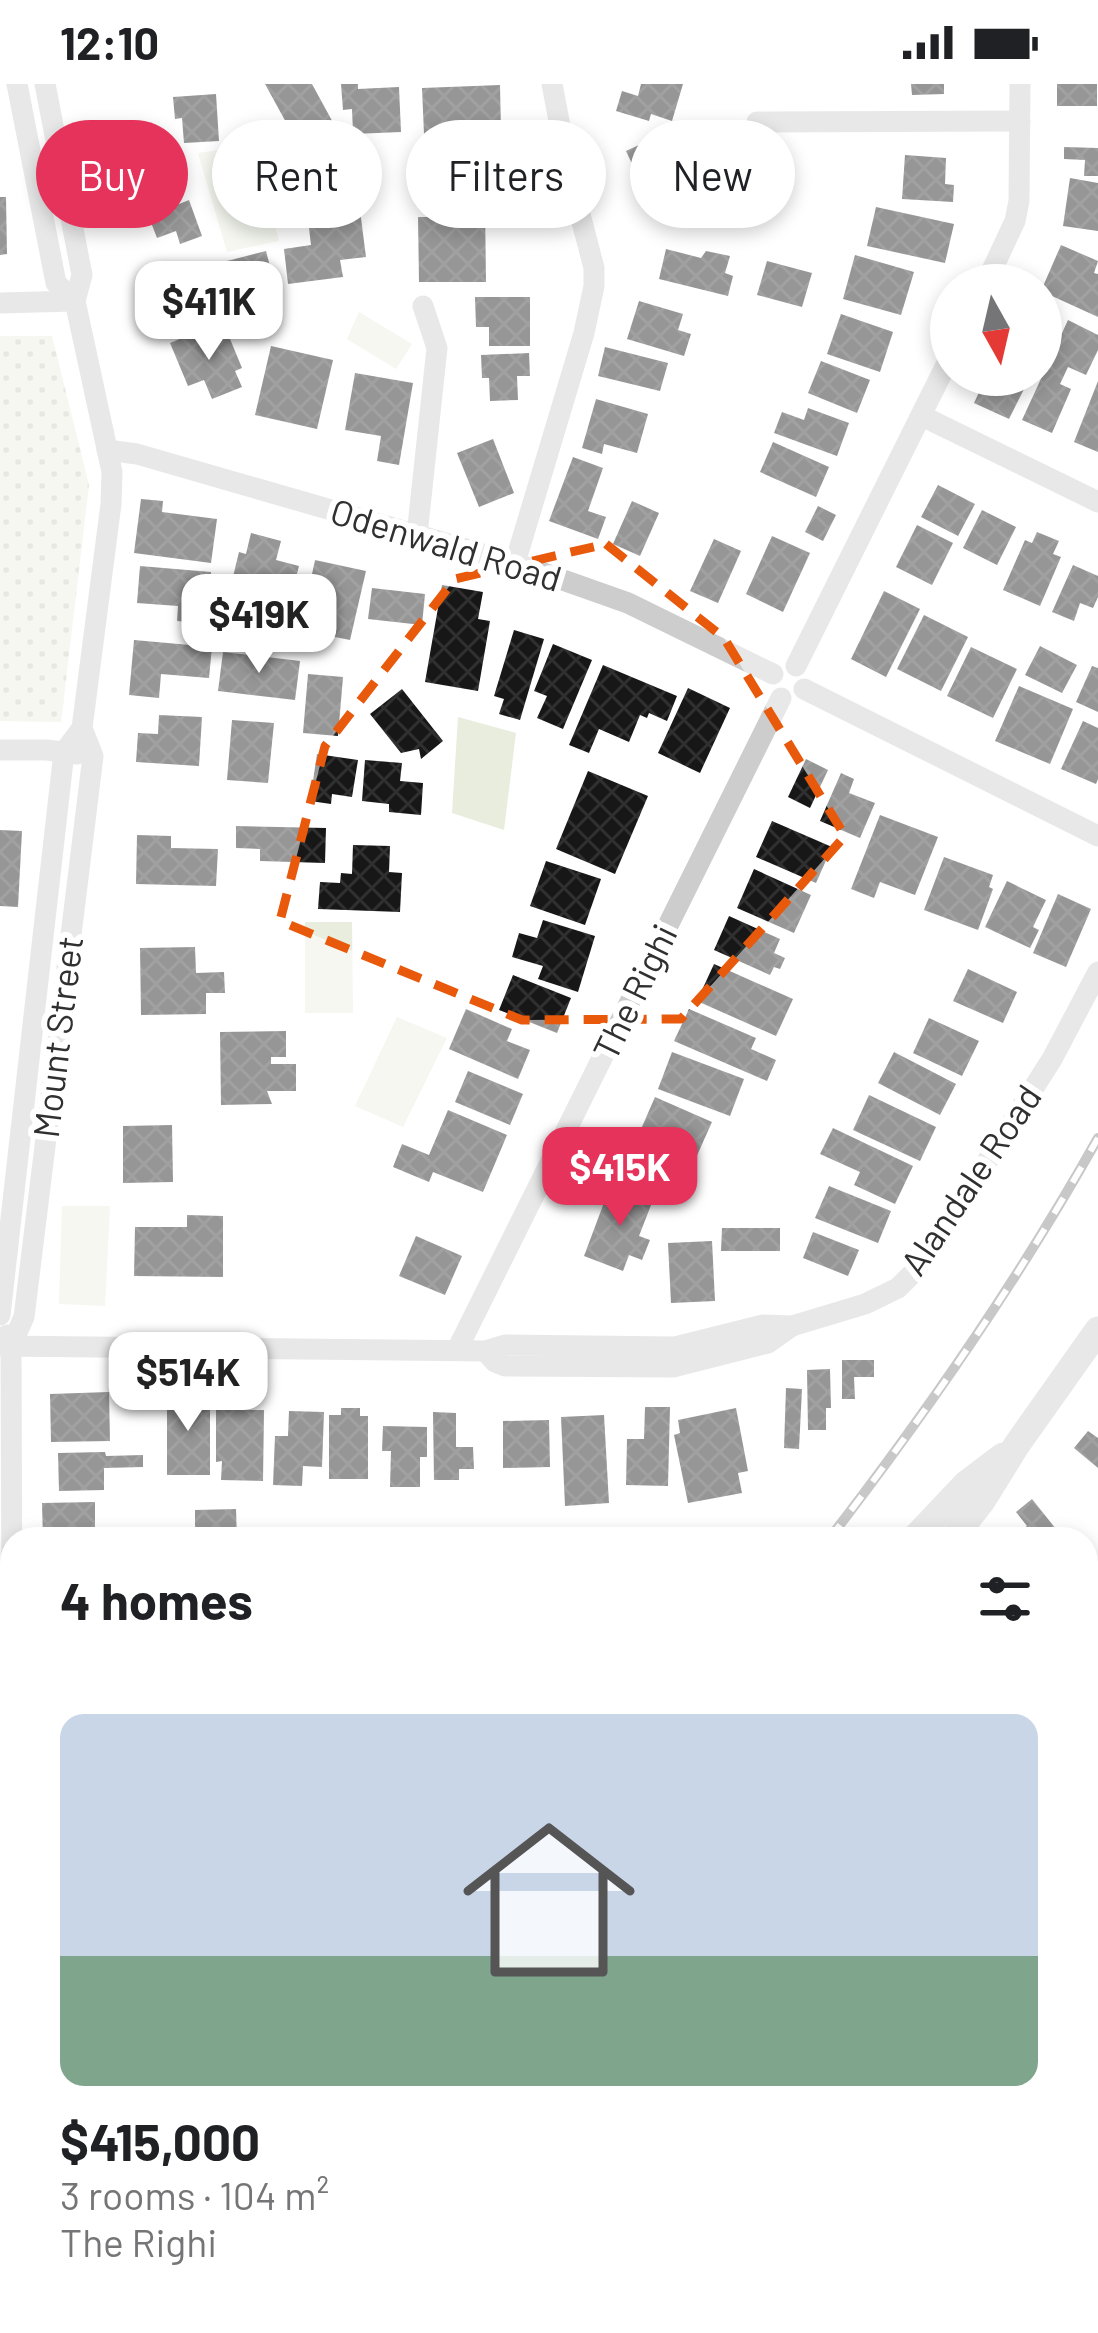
<!DOCTYPE html>
<meta charset="utf-8">
<style>
body{margin:0;font-family:Barlow,sans-serif;background:#f2f2f2;color:#202124;height:100vh;display:flex;flex-direction:column;font-size:45px;white-space:nowrap}
*{box-sizing:border-box;margin:0}
p{font-size:39px;color:#757577}
.icon{flex:none;width:66px;height:66px;fill:none;stroke:currentColor;stroke-width:2;stroke-linecap:round;stroke-linejoin:round}
.map{position:relative;flex:1;overflow:hidden}
.details{position:absolute;left:0px;top:1443px;width:1098px;height:807px;display:flex;flex-direction:column;background:#fff;border-radius:36px 36px 0 0;box-shadow:0 6px 18px #0003}
.details>*{flex:none}
.hud{position:absolute;left:36px;top:36px;width:1026px;height:108px;display:flex;gap:24px}
.needle{width:78px;rotate:172deg}
.tools{position:absolute;left:930px;top:180px;display:grid;gap:24px}
.tools a{display:grid;place-items:center;width:132px;height:132px;border-radius:50%;background:#fff;box-shadow:0 6px 18px #0003;font-size:60px}
.price{position:absolute;translate:-50% -102px;padding:0 27px;border-radius:24px;background:#fff;color:#222;font-size:39px;line-height:78px;filter:drop-shadow(0 3px 6px #0008)}
.price::after{content:'';position:absolute;left:50%;top:72px;width:36px;height:27px;margin-left:-18px;background:inherit;clip-path:polygon(0 0,100% 0,50% 100%)}
.price.selected{background:#e6335b;color:#fff}
ul{padding:0;list-style:none}
li{display:grid;align-content:center;gap:24px;height:636px;padding:0 60px}
li+li{border-top:3px solid #e0e0e0}
li span{display:grid;place-items:center;height:372px;border-radius:24px;color:#555}
li>.icon{margin-inline-start:auto}
span .icon{width:216px;height:216px;fill:#fffc;stroke-width:1}
li b{font-size:51px}
h2{display:flex;justify-content:space-between;align-items:center;height:144px;padding:0 60px;font-size:51px}
.pill{padding:0 42px;border-radius:54px;background:#fff;box-shadow:0 6px 18px #0003;font-size:42px;line-height:108px}
.pill.selected{background:#e6335b;color:#fff}
.status{display:flex;justify-content:space-between;align-items:center;height:84px;padding:0 60px;background:#fff;direction:ltr}
.status svg{height:33px;fill:currentColor}
.map>svg:first-child{display:block}
.grass{fill:#e8edde}
.park{fill:url(#park-dots)}
.building{fill:url(#building-cross-hatch)}
.lines{fill:none;stroke-linecap:round;stroke-linejoin:round}
.minor{stroke:#cdcdcd;stroke-width:21}
.tertiary{stroke:#cdcdcd;stroke-width:27}
.trunk{stroke:#a0a0a0;stroke-width:36}
.rail-casing{stroke:#858585;stroke-width:10}
.rail{stroke:#fff;stroke-width:6;stroke-dasharray:18;stroke-linecap:butt}
.marked{fill:none;stroke:#e8590c;stroke-width:9;stroke-dasharray:24 15;stroke-linejoin:round}
.labels{text-anchor:middle;stroke-width:12;stroke-linejoin:round;paint-order:stroke}
.street-label{font-size:36px;fill:#303030;stroke:#fff}
</style>
<div class="status"><b>12:10</b><svg viewBox="0 0 49 12"><path d="M0 12V9h3v3zM5 12V6h3v6zM10 12V3h3v9zM15 12V0h3v12zM26 1h20v11H26zM47 4h2v5h-2z"/></svg></div>
<div class="map">
<svg width="1098" height="2249" viewBox="0 0 1098 2249">
<defs>
<pattern id="park-dots" width="8" height="8" patternUnits="userSpaceOnUse" patternTransform="scale(3)"><rect width="8" height="8" fill="#e8edde"/><path d="M2 2h.1M6 6h.1" fill="none" stroke="#c7ccbf" stroke-width="1.8" stroke-linecap="round"/></pattern>
<pattern id="building-cross-hatch" width="8" height="8" patternUnits="userSpaceOnUse" patternTransform="scale(3)"><rect width="8" height="8" fill="#171717"/><path d="M0 0l8 8M0 8l8-8" fill="none" stroke="#303030"/></pattern>
</defs>
<rect width="100%" height="100%" fill="#fff"/>
<g class="grass">
<polygon points="253,61 279,157 227,168 198,69"/>
<polygon points="359,228 412,260 396,285 347,255"/>
<polygon points="458,633 516,649 504,746 452,729"/>
<polygon points="305,838 352,838 353,929 305,929"/>
<polygon points="397,933 447,954 403,1043 355,1022"/>
<polygon points="62,1122 110,1122 105,1222 59,1220"/>
</g>
<g class="park">
<polygon points="0,252 52,252 89,401 61,638 0,637"/>
<polygon points="1086,1596 1098,1596 1098,1809 1086,1805"/>
<polygon points="31,2238 141,2238 132,2249 27,2249"/>
</g>
<g class="building">
<polygon points="265,0 312,0 336,44 313,57 306,44 293,51"/>
<polygon points="341,0 358,0 358,5 399,3 401,48 353,50 352,25 343,26"/>
<polygon points="641,0 683,0 672,37 651,30 649,37 616,27 622,7 638,12"/>
<polygon points="911,0 944,0 944,10 912,11"/>
<rect x="1057" y="0" width="40" height="22"/>
<polygon points="500,1 501,48 424,50 422,4"/>
<polygon points="216,10 219,57 184,59 182,34 175,35 173,13"/>
<polygon points="656,53 679,102 685,99 696,121 659,138 626,67"/>
<polygon points="1064,63 1098,64 1098,92 1084,92 1085,76 1064,75"/>
<polygon points="905,71 946,74 945,100 954,101 953,118 902,115"/>
<polygon points="354,79 366,173 340,176 343,193 288,200 284,165 311,161 305,111 315,110 313,99 321,98 319,84"/>
<polygon points="1070,94 1098,99 1098,147 1063,142"/>
<polygon points="166,100 174,122 189,116 202,152 180,160 176,147 157,154 140,110"/>
<polygon points="0,113 6,113 7,170 0,171"/>
<polygon points="455,121 485,121 486,198 419,198 418,133 455,133"/>
<polygon points="876,123 954,140 945,179 867,162"/>
<polygon points="1061,161 1098,177 1094,189 1098,190 1098,233 1041,207"/>
<polygon points="666,165 701,174 706,167 730,172 725,189 733,192 728,212 659,195"/>
<polygon points="266,167 275,201 264,204 268,219 223,231 214,197 227,194 223,178"/>
<polygon points="855,171 914,188 901,231 843,215"/>
<polygon points="767,177 812,189 802,223 757,211"/>
<polygon points="189,194 202,231 149,248 137,211"/>
<polygon points="475,213 530,213 530,262 489,262 489,243 476,243"/>
<polygon points="639,217 683,230 678,246 691,250 684,272 627,255"/>
<polygon points="841,230 893,248 880,288 827,270"/>
<polygon points="1068,236 1098,251 1098,266 1086,291 1068,283 1060,300 1071,305 1052,349 1022,336"/>
<polygon points="201,246 207,259 228,250 242,284 235,287 242,303 212,315 204,296 188,302 170,259"/>
<polygon points="271,262 333,276 317,345 255,331"/>
<polygon points="605,263 668,279 660,307 598,292"/>
<polygon points="529,269 530,292 517,292 518,316 490,317 489,294 482,294 481,271"/>
<polygon points="821,277 870,296 857,329 808,309"/>
<polygon points="355,289 413,299 399,381 377,377 381,352 345,346"/>
<polygon points="987,291 1031,291 1009,335 974,319"/>
<polygon points="1098,297 1098,368 1074,358"/>
<polygon points="596,315 648,330 637,369 604,360 602,370 582,364"/>
<polygon points="808,324 849,339 837,372 774,349 782,328 804,336"/>
<polygon points="493,355 514,409 479,423 457,369"/>
<polygon points="773,358 829,383 816,413 760,388"/>
<polygon points="573,373 603,384 588,427 606,433 598,455 549,437"/>
<polygon points="938,401 975,420 958,452 921,433"/>
<polygon points="141,415 163,417 162,428 217,435 211,479 134,469"/>
<polygon points="632,417 659,429 640,472 613,460"/>
<polygon points="818,422 836,431 823,457 805,448"/>
<polygon points="982,426 1016,443 997,481 963,464"/>
<polygon points="917,441 953,459 932,501 896,483"/>
<polygon points="1037,448 1059,457 1053,470 1061,473 1040,522 1003,506 1025,456 1032,459"/>
<polygon points="251,449 281,457 276,476 299,482 289,520 230,505 239,468 246,470"/>
<polygon points="772,452 810,469 783,528 746,510"/>
<polygon points="714,455 741,467 718,519 690,507"/>
<polygon points="315,476 366,487 350,556 300,546"/>
<polygon points="1073,481 1098,492 1098,513 1093,524 1080,519 1074,537 1052,528"/>
<polygon points="140,482 211,488 207,540 177,537 178,522 137,519"/>
<polygon points="442,501 483,508 478,535 490,537 478,607 425,598"/>
<polygon points="372,504 425,510 422,541 368,535"/>
<polygon points="884,507 920,525 886,593 851,575"/>
<polygon points="924,531 968,553 941,607 897,585"/>
<polygon points="514,546 544,555 520,636 499,630 504,615 494,612"/>
<polygon points="134,556 212,563 209,594 161,590 159,614 129,611"/>
<polygon points="553,560 592,576 563,645 537,634 547,612 534,607"/>
<polygon points="1040,562 1077,581 1062,609 1025,591"/>
<polygon points="971,563 1017,585 993,634 947,612"/>
<polygon points="223,568 300,577 295,616 218,607"/>
<polygon points="603,581 677,612 667,637 649,629 647,634 640,631 629,658 599,645 589,669 569,661"/>
<polygon points="1092,582 1098,584 1098,628 1076,618"/>
<polygon points="308,590 343,593 338,652 303,649"/>
<polygon points="1019,602 1073,625 1050,680 995,657"/>
<polygon points="688,604 730,624 700,689 658,669"/>
<polygon points="402,605 443,657 421,675 419,665 401,669 370,630"/>
<polygon points="159,631 202,633 199,682 136,678 138,649 158,650"/>
<polygon points="232,636 274,639 268,699 227,696"/>
<polygon points="1083,637 1098,644 1098,695 1096,700 1061,685"/>
<polygon points="317,670 358,676 352,713 332,710 331,720 310,717"/>
<polygon points="806,675 828,686 810,724 788,713"/>
<polygon points="365,676 402,679 400,697 423,699 421,731 389,728 389,720 362,717"/>
<polygon points="588,687 648,712 615,790 556,765"/>
<polygon points="841,689 854,695 849,709 875,719 860,754 820,737"/>
<polygon points="880,731 938,753 915,811 880,798 874,814 851,805"/>
<polygon points="772,737 832,763 816,799 756,773"/>
<polygon points="236,742 326,744 325,779 260,777 260,765 236,764"/>
<polygon points="0,746 22,747 18,823 0,822"/>
<polygon points="137,751 171,752 171,764 218,765 216,802 136,800"/>
<polygon points="353,761 390,762 389,788 402,789 400,828 318,825 320,798 340,799 341,789 352,790"/>
<polygon points="944,773 993,791 989,803 993,805 978,846 924,826"/>
<polygon points="546,777 601,795 585,841 530,822"/>
<polygon points="754,785 811,811 794,849 737,824"/>
<polygon points="1007,797 1046,816 1033,843 1039,846 1030,864 985,843"/>
<polygon points="1058,810 1091,825 1066,883 1033,869"/>
<polygon points="729,832 780,855 774,869 785,874 780,885 774,883 770,891 714,866"/>
<polygon points="543,836 595,852 578,908 538,895 543,882 512,873 519,849 537,854"/>
<polygon points="195,863 196,889 224,888 225,909 206,909 206,930 141,931 140,864"/>
<polygon points="714,880 793,915 776,952 697,917"/>
<polygon points="968,885 1017,908 1003,939 953,917"/>
<polygon points="513,891 571,914 557,949 499,926"/>
<polygon points="466,925 512,945 507,957 530,966 518,995 449,965"/>
<polygon points="689,925 756,954 751,965 776,976 767,997 674,957"/>
<polygon points="929,934 979,957 962,992 913,969"/>
<polygon points="286,947 286,973 271,973 271,980 296,980 296,1007 267,1007 272,1020 221,1021 220,948"/>
<polygon points="672,968 744,995 730,1032 658,1005"/>
<polygon points="894,968 956,1000 940,1031 878,999"/>
<polygon points="468,987 523,1010 510,1041 455,1018"/>
<polygon points="869,1011 936,1043 920,1077 853,1046"/>
<polygon points="655,1013 712,1038 695,1076 638,1052"/>
<polygon points="448,1026 507,1051 483,1108 433,1088 429,1098 393,1083 402,1060 429,1071"/>
<polygon points="172,1041 173,1098 123,1099 123,1042"/>
<polygon points="833,1044 913,1082 895,1120 854,1101 860,1088 820,1070"/>
<polygon points="623,1054 669,1072 656,1103 611,1086"/>
<polygon points="611,1100 653,1116 639,1152 650,1156 642,1176 629,1171 623,1187 584,1172"/>
<polygon points="829,1102 891,1127 878,1159 815,1134"/>
<polygon points="187,1131 223,1132 223,1193 134,1192 135,1143 187,1143"/>
<polygon points="722,1144 780,1144 780,1167 721,1167"/>
<polygon points="813,1148 859,1166 848,1192 803,1174"/>
<polygon points="416,1152 462,1172 445,1211 399,1192"/>
<polygon points="712,1157 715,1217 671,1219 668,1159"/>
<polygon points="842,1276 874,1276 874,1293 854,1293 855,1315 842,1315"/>
<polygon points="830,1285 831,1324 826,1324 826,1346 808,1346 807,1286"/>
<polygon points="786,1304 802,1305 799,1365 784,1364"/>
<polygon points="109,1308 110,1357 51,1358 50,1310"/>
<rect x="167" y="1310" width="43" height="81"/>
<polygon points="645,1323 670,1323 668,1402 626,1401 627,1355 644,1355"/>
<polygon points="341,1324 360,1324 360,1332 368,1332 368,1395 329,1395 329,1331 341,1331"/>
<polygon points="736,1324 748,1387 738,1389 742,1409 688,1419 674,1351 680,1349 678,1336"/>
<polygon points="216,1326 264,1326 263,1397 221,1396 222,1377 216,1378"/>
<polygon points="289,1327 324,1328 322,1383 303,1382 302,1402 273,1401 275,1352 288,1352"/>
<polygon points="433,1328 456,1329 456,1363 473,1363 474,1385 459,1385 459,1396 434,1396"/>
<polygon points="604,1331 609,1419 565,1422 561,1333"/>
<polygon points="549,1336 550,1383 503,1384 503,1337"/>
<polygon points="383,1342 427,1343 427,1373 420,1373 420,1403 390,1403 391,1367 382,1367"/>
<polygon points="1088,1347 1098,1354 1098,1384 1074,1364"/>
<polygon points="105,1368 106,1372 143,1371 143,1383 104,1384 104,1406 59,1407 58,1369"/>
<polygon points="1032,1415 1060,1450 1054,1455 1007,1455 1027,1442 1016,1428"/>
<polygon points="95,1418 95,1455 43,1455 42,1419"/>
<polygon points="236,1425 237,1455 195,1455 195,1426"/>
<polygon points="1086,1480 1098,1488 1098,1531 1086,1523"/>
<polygon points="1086,1995 1098,1996 1098,2188 1086,2188"/>
<polygon points="246,2238 282,2238 273,2249 260,2249"/>
<polygon points="459,2238 494,2238 482,2249 470,2249"/>
<polygon points="650,2238 787,2238 786,2249 646,2249"/>
<rect x="842" y="2238" width="99" height="11"/>
</g>
<g class="lines">
<g class="minor">
<polyline points="17,0 56,199 75,217"/>
<polyline points="757,38 1020,37"/>
<polyline points="985,201 1015,137 1019,117 1020,0"/>
<polyline points="0,219 75,217"/>
<polyline points="922,332 1098,418"/>
<polyline points="107,366 137,370 515,479 628,519 773,590"/>
<polyline points="417,451 437,264 423,222"/>
<polyline points="515,479 584,249 594,202 594,184 568,84 552,0"/>
<polyline points="796,582 951,271"/>
<polyline points="804,605 1098,752"/>
<polyline points="0,666 47,666 77,670"/>
<polyline points="0,1231 64,668 82,644"/>
<polyline points="7,1251 11,1262 12,1540"/>
<polyline points="0,1262 485,1267 505,1261 675,1263 763,1241 792,1242"/>
<polyline points="11,1262 24,1233 93,672 82,644 111,420 112,388 75,217 82,191 45,0"/>
<polyline points="457,1266 781,614"/>
<polyline points="485,1267 495,1278 505,1282 673,1283 768,1259 792,1242 865,1220 898,1204 914,1188 972,1101 1052,975 1098,888"/>
<polyline points="0,1655 10,1686"/>
<polyline points="11,2249 12,1680"/>
</g>
<g class="tertiary">
<polyline points="914,1455 966,1400 1003,1372"/>
<polyline points="952,1455 982,1417 1016,1362 1098,1246"/>
<polyline points="1086,1576 1098,1575"/>
<polyline points="318,2249 327,2238"/>
</g>
<g class="trunk">
<polyline points="0,1581 12,1581"/>
<polyline points="0,1610 12,1610"/>
<polyline points="1086,1834 1098,1838"/>
<polyline points="1086,1876 1098,1881"/>
</g>
<defs>
<g id="rail">
<path d="M829 1455C928 1327 1019 1195 1098 1054"/>
<polyline points="213,2249 221,2238"/>
<polyline points="281,2249 290,2238"/>
</g>
</defs>
<use href="#rail" class="rail-casing"/>
<use href="#rail" class="rail"/>
</g>
<path d="M0 0H1098V2249H0ZM606 460 724 554 845 752 681 935 522 936 280 837 325 662 455 495Z" fill="#fff" fill-opacity=".55" fill-rule="evenodd"/>
<path class="marked" d="M606 460 724 554 845 752 681 935 522 936 280 837 325 662 455 495Z"/>
<g class="labels">
<g class="street-label">
<text transform="translate(446 461) rotate(17)" y="13">Odenwald Road</text>
<text transform="translate(635 908) rotate(-64)" y="13">The Righi</text>
<text transform="translate(58 953) rotate(-83)" y="13">Mount Street</text>
<text transform="translate(971 1096) rotate(-56)" y="13">Alandale Road</text>
</g>
</g>
</svg>
<div class="tools">
<a><svg class="needle" viewBox="-14 -14 28 28"><path d="M0-13l5 13h-10z" fill="#e53935"/><path d="M0 13l5-13h-10z" fill="#757577"/></svg></a>
</div>
<b class="price" style="left:209px;top:279px">$411K</b>
<b class="price" style="left:259px;top:592px">$419K</b>
<b class="price selected" style="left:620px;top:1145px">$415K</b>
<b class="price" style="left:188px;top:1350px">$514K</b>
<div class="hud">
<a class="pill selected">Buy</a>
<a class="pill">Rent</a>
<a class="pill">Filters</a>
<a class="pill">New</a>
</div>
<section class="details">
<h2>4 homes<svg class="icon" aria-label="filters" viewBox="0 0 24 24"><path d="M4 7h16M4 17h16"/><circle cx="9" cy="7" r="2"/><circle cx="15" cy="17" r="2"/></svg></h2>
<ul>
<li><span style="background:linear-gradient(#c9d6e8 65%,#7fa58c 0)"><svg class="icon" aria-label="home" viewBox="0 0 24 24"><path d="M3 11l9-7 9 7M6 9v11h12V9"/></svg></span><div><b>$415,000</b><p>3 rooms · 104 m²</p><p>The Righi</p></div></li>
</ul>
</section>
</div>
